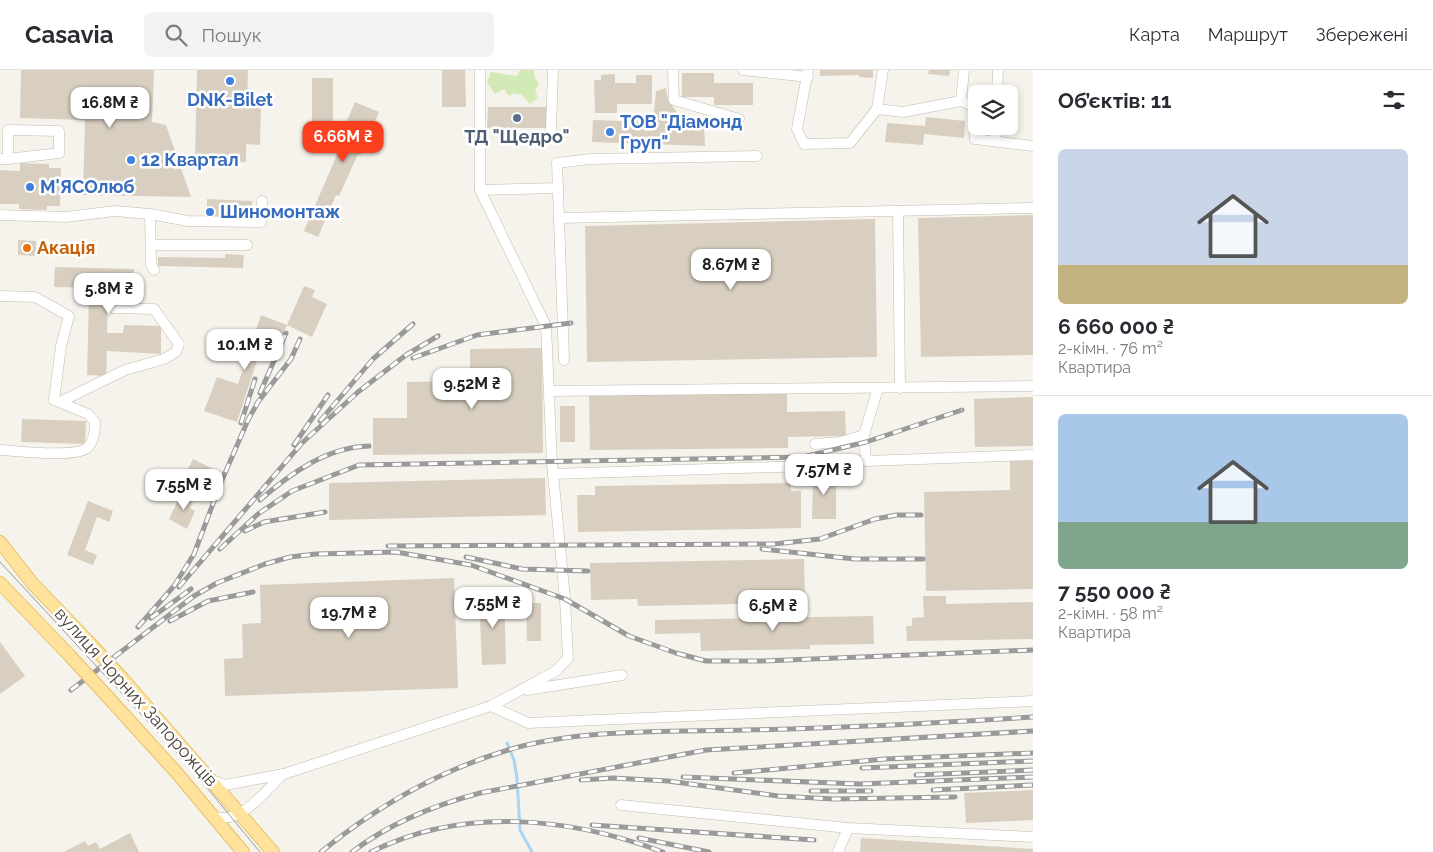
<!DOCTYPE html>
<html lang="uk">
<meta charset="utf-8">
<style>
body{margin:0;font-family:Raleway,sans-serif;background:#f2f2f3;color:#2b2b33;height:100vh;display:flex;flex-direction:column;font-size:19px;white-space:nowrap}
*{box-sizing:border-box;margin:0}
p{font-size:16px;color:#7c7c81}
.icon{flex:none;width:28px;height:28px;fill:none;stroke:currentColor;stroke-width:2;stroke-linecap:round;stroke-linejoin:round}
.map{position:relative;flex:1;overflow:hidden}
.panel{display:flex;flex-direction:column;background:#fff;width:400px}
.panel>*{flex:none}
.tools{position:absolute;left:968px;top:15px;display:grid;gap:10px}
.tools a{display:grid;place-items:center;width:50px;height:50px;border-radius:8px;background:#fff;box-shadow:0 2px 8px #0003;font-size:25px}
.price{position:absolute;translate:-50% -42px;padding:0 11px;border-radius:10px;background:#fff;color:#222;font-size:16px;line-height:32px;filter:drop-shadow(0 1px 2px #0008)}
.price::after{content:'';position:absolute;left:50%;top:30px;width:15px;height:11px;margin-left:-8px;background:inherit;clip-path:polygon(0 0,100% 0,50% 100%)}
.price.on{background:#fc3f1d;color:#fff}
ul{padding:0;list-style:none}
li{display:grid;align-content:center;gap:10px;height:265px;padding:0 25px}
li+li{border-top:1px solid #e1e1e2}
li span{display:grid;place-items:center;height:155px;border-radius:8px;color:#555}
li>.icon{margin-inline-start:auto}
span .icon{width:90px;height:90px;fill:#fffc;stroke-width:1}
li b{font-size:21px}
h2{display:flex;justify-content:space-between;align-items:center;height:60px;padding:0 25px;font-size:21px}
header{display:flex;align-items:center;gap:30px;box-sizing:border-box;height:70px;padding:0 25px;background:#fff;border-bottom:1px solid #e1e1e2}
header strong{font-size:24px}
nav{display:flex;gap:28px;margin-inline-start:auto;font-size:18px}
.search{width:350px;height:45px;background:#f2f2f3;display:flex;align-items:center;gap:12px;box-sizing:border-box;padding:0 18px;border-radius:8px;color:#7c7c81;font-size:19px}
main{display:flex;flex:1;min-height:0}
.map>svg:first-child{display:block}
.green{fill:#d2eab5}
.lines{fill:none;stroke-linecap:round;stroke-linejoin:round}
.stream{stroke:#a9d4f2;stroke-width:3}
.building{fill:#d8cfc1}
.minor-casing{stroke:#c2bbae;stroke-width:11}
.major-casing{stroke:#e6c16a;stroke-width:14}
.minor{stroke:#fff;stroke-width:10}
.major{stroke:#ffe39c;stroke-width:12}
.tram{stroke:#9a9a9a;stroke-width:1}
.rail-casing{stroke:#9a9a9a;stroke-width:5}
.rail{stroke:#fff;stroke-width:3;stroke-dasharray:9;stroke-linecap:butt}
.major-bridge-casing{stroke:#e6c16a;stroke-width:14;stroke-linecap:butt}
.major-bridge{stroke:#ffe39c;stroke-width:12}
.shop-dot{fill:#3f7fe0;stroke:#fff;stroke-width:2}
.service-dot{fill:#5c6f8a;stroke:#fff;stroke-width:2}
.food-dot{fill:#e8710a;stroke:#fff;stroke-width:2}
.labels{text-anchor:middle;stroke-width:5;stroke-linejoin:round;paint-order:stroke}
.shop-label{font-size:18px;font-weight:bold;fill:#366cbe;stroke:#fff;text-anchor:start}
.service-label{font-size:18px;font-weight:bold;fill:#4e5e75;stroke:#fff}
.food-label{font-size:18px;font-weight:bold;fill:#c56008;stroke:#fff;text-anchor:start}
.street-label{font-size:18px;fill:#4b4439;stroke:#fff}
</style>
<header>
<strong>Casavia</strong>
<div class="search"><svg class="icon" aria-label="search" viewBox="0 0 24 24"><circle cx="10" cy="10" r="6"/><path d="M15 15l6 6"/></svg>Пошук</div>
<nav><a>Карта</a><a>Маршрут</a><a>Збережені</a></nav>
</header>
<main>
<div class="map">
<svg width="1033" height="782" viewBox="0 0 1033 782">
<rect width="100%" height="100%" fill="#f6f3ec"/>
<polygon class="green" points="520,0 534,0 535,8 539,14 535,20 538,28 530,34 522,25 514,23 509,26 504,19 495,24 487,12 491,2 517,6"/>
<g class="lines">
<polyline class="stream" points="507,673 514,690 517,708 520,760 532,782"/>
</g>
<g class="building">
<polygon points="21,0 154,0 152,52 166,55 191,127 83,125 85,50 20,48"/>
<polygon points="197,0 248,0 247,38 261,38 260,75 246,74 246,92 195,91"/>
<polygon points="442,0 465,0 466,37 442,37"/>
<polygon points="820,0 873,0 873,8 859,7 859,5 820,6"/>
<polygon points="929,0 950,0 949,6 928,4"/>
<polygon points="682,3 714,3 714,13 753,13 753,35 714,35 714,27 682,27"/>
<polygon points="615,4 615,13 636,13 636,5 652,5 652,34 617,34 617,43 595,43 594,10 601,10 601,5"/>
<rect x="312" y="8" width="21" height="61"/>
<polygon points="666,18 668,30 679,45 679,58 704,56 705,76 592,72 593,50 653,52 656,21"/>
<polygon points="355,32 379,42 360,86 358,84 339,126 336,125 318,167 304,161 340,78 336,76"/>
<polygon points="488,37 547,37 547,58 487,58"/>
<polygon points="926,47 965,51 964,68 924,64 923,75 885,72 887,53 925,56"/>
<polygon points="20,93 49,94 49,98 61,98 60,136 47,136 47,140 19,139 19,134 0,134 0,100 20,101"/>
<polygon points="207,129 252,131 252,149 207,148"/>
<polygon points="1033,145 1033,285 921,287 918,148"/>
<polygon points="875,149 877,287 587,292 585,156"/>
<polygon points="18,170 36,171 36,186 18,185"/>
<polygon points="225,184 244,185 243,198 158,196 158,187 225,188"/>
<polygon points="55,197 134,199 133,232 110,232 110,219 106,219 106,227 108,227 107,263 123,263 124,255 161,256 161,284 107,281 106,306 87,305 89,227 91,228 92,218 54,217"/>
<polygon points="304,216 315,220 312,227 327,234 312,267 287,255"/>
<polygon points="261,245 287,255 272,290 259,285 237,352 204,341 217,307 238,314"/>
<polygon points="542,278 543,383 373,385 373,348 407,348 407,312 470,311 470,279"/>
<polygon points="787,322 787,342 845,341 846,366 788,367 788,378 590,380 589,325"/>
<polygon points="1033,327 1033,376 975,377 974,329"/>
<rect x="560" y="336" width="15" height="36"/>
<polygon points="22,349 86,351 85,374 21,372"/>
<polygon points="193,389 217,401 212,411 188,399"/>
<polygon points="1010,391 1033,391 1033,519 926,521 924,422 1010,420"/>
<polygon points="813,402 836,402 836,449 812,449"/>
<polygon points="545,408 546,445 329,450 329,413"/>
<polygon points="791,413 791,421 801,421 801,458 578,462 577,425 595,425 595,416"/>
<polygon points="190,422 196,425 190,438 195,441 187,459 169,449 181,424 188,427"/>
<polygon points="88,431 113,441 109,452 97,447 85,480 97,485 93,495 67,485"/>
<polygon points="804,489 805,526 797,526 797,533 638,536 637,529 591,530 590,493"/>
<polygon points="454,508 458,618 225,626 224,589 243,588 242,554 261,553 260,515"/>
<polygon points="504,524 506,594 482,595 479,525"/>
<polygon points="923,526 946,526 946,534 1033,532 1033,569 907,571 906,556 912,556 912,548 924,547"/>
<polygon points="526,533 541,533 541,571 527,571"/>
<polygon points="873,546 874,574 810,575 810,579 701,581 700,563 655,564 655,550"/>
<polygon points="0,572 25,606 0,624"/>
<polygon points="1033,720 1033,750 966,753 964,723"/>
<polygon points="130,763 139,782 64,782 85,771 88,776 96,772 100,779"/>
<polygon points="861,768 1033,779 1033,782 860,782"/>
</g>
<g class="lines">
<defs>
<g id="minor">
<polyline points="673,0 674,30 739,49"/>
<polyline points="743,0 808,7"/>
<polyline points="808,0 797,59 804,74 850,73 877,39 883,0"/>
<polyline points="997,24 998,0"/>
<polyline points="961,31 975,37 975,69 1033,76"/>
<polyline points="877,39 903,42 961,31 964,0"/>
<polyline points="551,59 553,0"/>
<polyline points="995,71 996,56"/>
<polyline points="0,89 8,89 59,83 59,61 8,60 8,89"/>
<polyline points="480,120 558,118"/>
<polyline points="898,141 900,318"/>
<polyline points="150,144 151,195 154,200"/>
<polyline points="0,145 66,147 115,141 150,144 188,151 261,152 262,131"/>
<polyline points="559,148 557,93 590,89 757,86"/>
<polyline points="151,175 247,175"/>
<path d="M0 226 35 227 69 246 61 276 54 330 88 344 95 352C95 361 94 372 87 378 75 388 17 381 0 380"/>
<polyline points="564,290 559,148 1033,138"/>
<polyline points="549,321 1033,316"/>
<polyline points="60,332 125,300 164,289 176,282 179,274 154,239 114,238"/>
<polyline points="815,374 841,372 864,365"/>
<polyline points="866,391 1033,385"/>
<polyline points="553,404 806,396 866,391 864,365 878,318"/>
<polyline points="527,620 622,605"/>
<polyline points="491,636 528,653 1033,631"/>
<polyline points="212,710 225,715 284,704 491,636 556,601 568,588 565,529 552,393 546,256 480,120 480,0"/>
<polyline points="621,735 848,758 1033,767"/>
<path d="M215 747C242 754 265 721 283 704"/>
<polyline points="838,782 848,758"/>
</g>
<g id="major">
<polyline points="0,472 33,514 87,570"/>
<polyline points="0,513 70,586"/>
<polyline points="123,609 273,782"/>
<polyline points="106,625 176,702 243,782"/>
</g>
</defs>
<use href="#minor" class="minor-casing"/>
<use href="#major" class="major-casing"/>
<use href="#minor" class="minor"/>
<use href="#major" class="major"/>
<polyline class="tram" points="0,492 189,696 260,782"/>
<defs>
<g id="rail">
<polyline points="413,288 477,265 571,253"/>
<polyline points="260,323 286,263"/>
<polyline points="320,351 373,289 413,254"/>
<polyline points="241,353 255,309"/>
<polyline points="294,375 328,325"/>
<path d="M260 430C291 403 327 377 369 376"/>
<polyline points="245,461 264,452 325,442"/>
<polyline points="388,476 774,474 820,469 875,449 897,445 921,445"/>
<polyline points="220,479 258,444 292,421 359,395 803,387 866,372 962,340"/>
<polyline points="762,479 855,489 923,489"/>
<polyline points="466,487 522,499 588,501"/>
<polyline points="179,517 302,373 358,322 406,285 438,266"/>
<polyline points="151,548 191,519"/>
<polyline points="170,551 208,531 253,522"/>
<polyline points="138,557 174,516 194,484 222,410 248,350 258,332 291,289 300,269"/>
<polyline points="71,620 194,526 217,513 265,494 290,487 316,484 396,482 471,495 565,529 629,566 676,583 706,591 764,591 1033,580"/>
<polyline points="862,698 1033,691"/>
<polyline points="734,703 885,689 1033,683"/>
<polyline points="916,705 1033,700"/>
<polyline points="683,707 860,714 1033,707"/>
<polyline points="581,710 613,708 668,711 778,726 834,729 955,727"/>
<polyline points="933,720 1033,715"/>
<polyline points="811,721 871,721"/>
<polyline points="592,755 814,770"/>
<polyline points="639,768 709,782"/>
<path d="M321 782C376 737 436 702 505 681 578 658 670 662 746 660 842 658 937 653 1033 647"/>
<path d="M352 782C390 753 435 735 480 723L706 680 1033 661"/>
<path d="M371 782C463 736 569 747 663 782"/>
</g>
</defs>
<use href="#rail" class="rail-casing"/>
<use href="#rail" class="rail"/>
<defs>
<g id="major-bridge">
<polyline points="87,570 123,609"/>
<polyline points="70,586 106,625"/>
</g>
</defs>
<use href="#major-bridge" class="major-bridge-casing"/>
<use href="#major-bridge" class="major-bridge"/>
</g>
<g class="shop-dot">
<circle cx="230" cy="11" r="5"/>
<circle cx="610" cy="62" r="5"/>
<circle cx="131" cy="90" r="5"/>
<circle cx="30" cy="117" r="5"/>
<circle cx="210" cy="142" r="5"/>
</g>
<circle class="service-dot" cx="517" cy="48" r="5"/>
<circle class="food-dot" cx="27" cy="178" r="5"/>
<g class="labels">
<g class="shop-label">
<text x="230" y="36" text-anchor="middle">DNK-Bilet</text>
<text x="620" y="58">ТОВ "Діамонд<tspan x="620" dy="21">Груп"</tspan></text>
<text x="141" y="96">12 Квартал</text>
<text x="40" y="123">М'ЯСОлюб</text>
<text x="220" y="148">Шиномонтаж</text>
</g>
<g class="service-label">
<text x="517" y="73">ТД "Щедро"</text>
</g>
<g class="food-label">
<text x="37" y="184">Акація</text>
</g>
<g class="street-label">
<text transform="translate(136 627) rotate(48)" y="6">вулиця Чорних Запорожців</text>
</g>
</g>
</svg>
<div class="tools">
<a><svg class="icon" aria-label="layers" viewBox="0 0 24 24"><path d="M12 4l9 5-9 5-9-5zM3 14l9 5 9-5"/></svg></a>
</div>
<b class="price" style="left:110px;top:59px">16.8M ₴</b>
<b class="price on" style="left:343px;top:93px">6.66M ₴</b>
<b class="price" style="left:731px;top:221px">8.67M ₴</b>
<b class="price" style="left:109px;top:245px">5.8M ₴</b>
<b class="price" style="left:245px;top:301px">10.1M ₴</b>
<b class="price" style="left:472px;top:340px">9.52M ₴</b>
<b class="price" style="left:824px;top:426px">7.57M ₴</b>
<b class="price" style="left:184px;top:441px">7.55M ₴</b>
<b class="price" style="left:493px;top:559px">7.55M ₴</b>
<b class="price" style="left:773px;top:562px">6.5M ₴</b>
<b class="price" style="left:349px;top:569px">19.7M ₴</b>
</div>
<section class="panel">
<h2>Об’єктів: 11<svg class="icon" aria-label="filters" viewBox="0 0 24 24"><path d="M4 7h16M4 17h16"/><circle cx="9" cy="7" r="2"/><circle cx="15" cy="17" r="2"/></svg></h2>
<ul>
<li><span style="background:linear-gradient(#c9d6e8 75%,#c2b280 0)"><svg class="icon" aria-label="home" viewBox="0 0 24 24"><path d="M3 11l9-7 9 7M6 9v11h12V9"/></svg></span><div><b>6 660 000 ₴</b><p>2-кімн. · 76 m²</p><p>Квартира</p></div></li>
<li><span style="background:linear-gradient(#a9c7e8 70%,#7fa58c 0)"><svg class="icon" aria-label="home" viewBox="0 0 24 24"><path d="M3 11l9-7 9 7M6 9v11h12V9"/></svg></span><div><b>7 550 000 ₴</b><p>2-кімн. · 58 m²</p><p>Квартира</p></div></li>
</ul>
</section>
</main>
